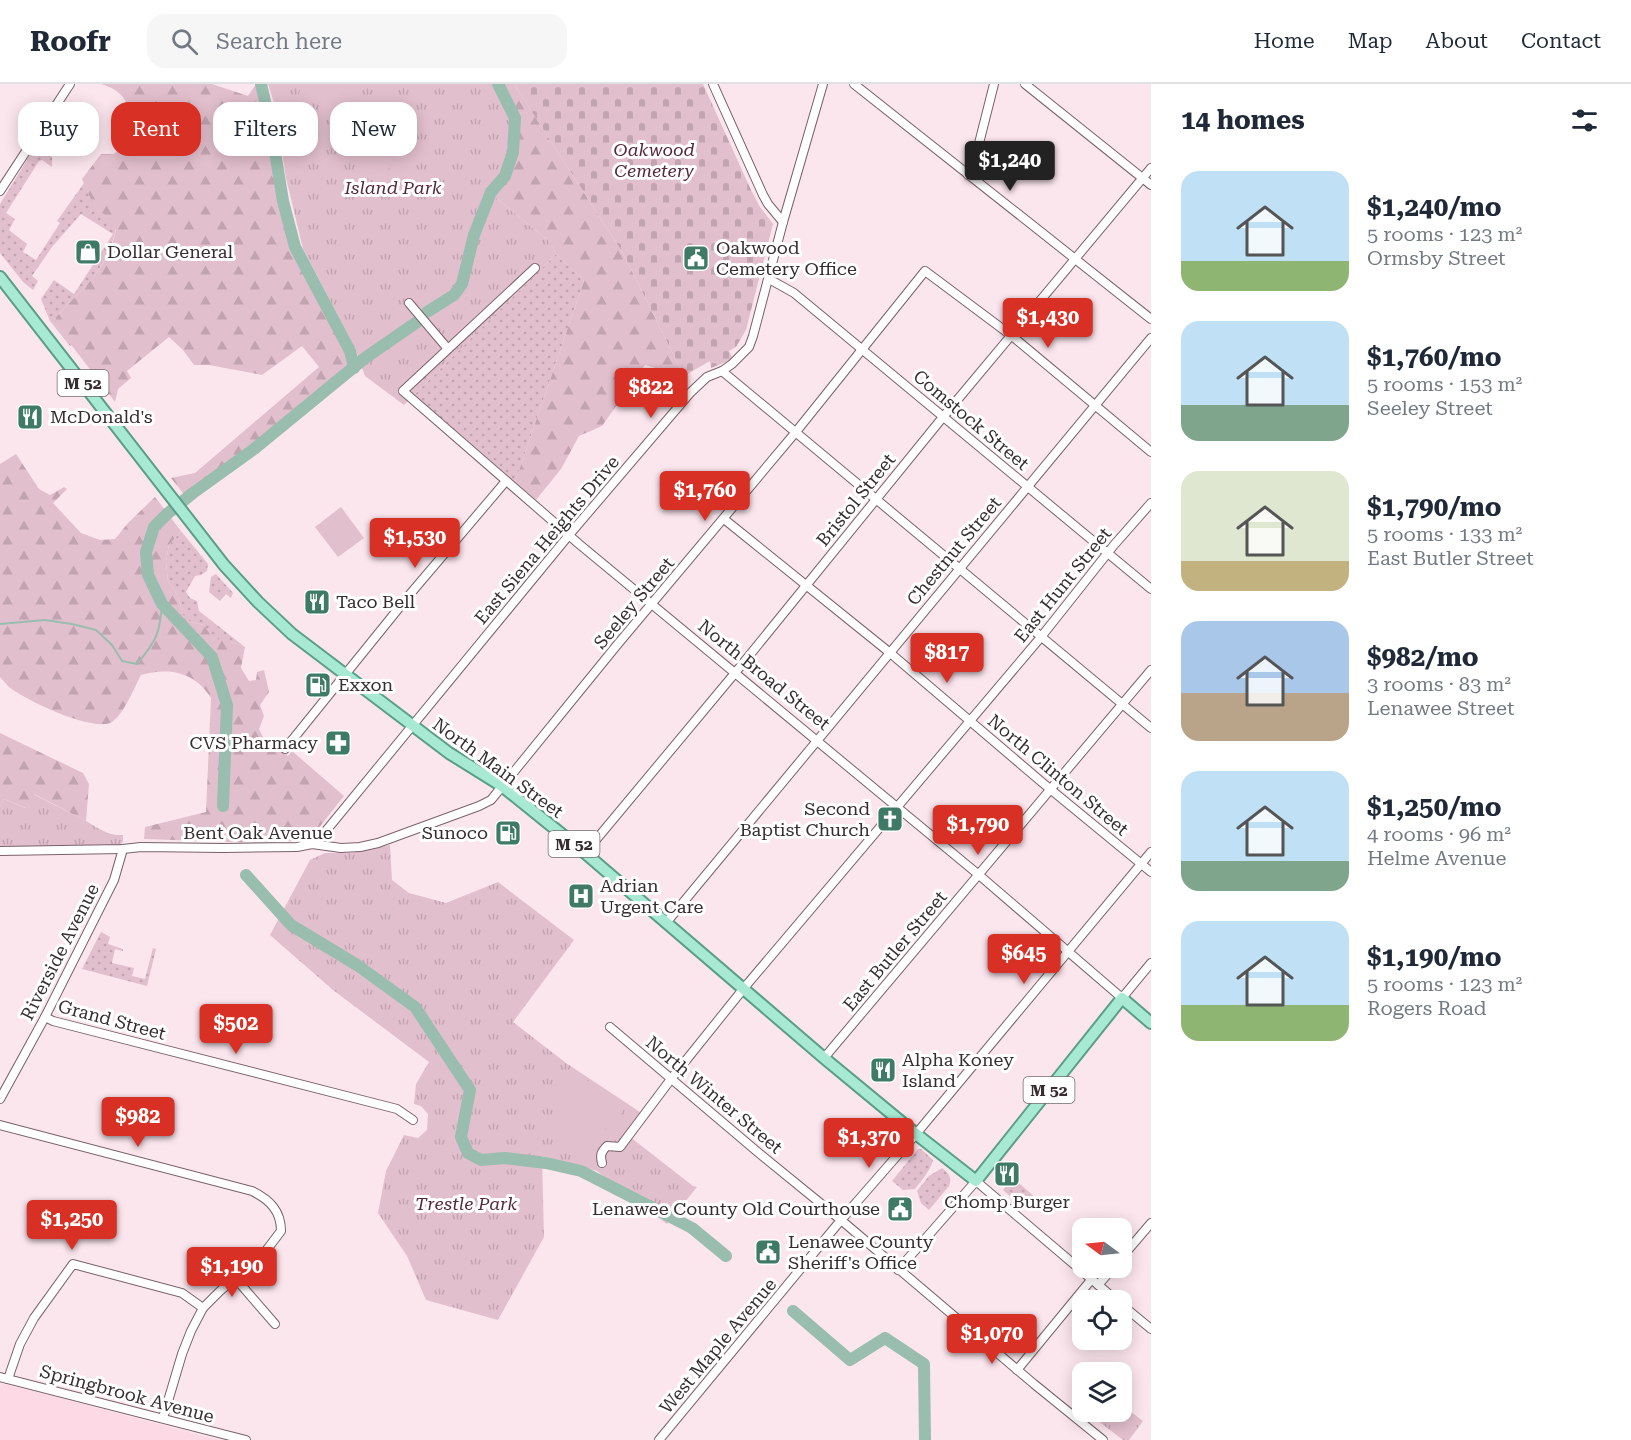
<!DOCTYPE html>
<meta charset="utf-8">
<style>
body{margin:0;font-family:"Roboto Serif",serif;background:#f6f6f7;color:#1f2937;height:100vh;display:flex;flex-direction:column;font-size:22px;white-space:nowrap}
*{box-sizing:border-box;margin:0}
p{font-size:20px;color:#747a83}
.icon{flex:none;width:33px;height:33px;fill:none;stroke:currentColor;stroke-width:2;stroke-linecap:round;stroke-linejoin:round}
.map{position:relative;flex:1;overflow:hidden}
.sheet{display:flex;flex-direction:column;background:#fff;width:480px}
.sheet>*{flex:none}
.guide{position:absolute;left:18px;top:18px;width:570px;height:54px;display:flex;gap:12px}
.needle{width:39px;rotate:285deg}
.fabs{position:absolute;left:1072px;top:1134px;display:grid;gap:12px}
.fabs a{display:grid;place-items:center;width:60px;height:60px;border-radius:12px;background:#fff;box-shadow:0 3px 15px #0003;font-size:30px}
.price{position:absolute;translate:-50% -51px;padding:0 14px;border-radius:6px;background:#d93025;color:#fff;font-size:20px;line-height:39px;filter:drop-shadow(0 2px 3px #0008)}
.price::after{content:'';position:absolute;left:50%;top:36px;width:18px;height:14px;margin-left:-9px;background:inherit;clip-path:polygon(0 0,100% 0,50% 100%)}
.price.selected{background:#222;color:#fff}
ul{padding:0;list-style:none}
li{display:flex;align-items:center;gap:18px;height:150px;padding:0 30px}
li span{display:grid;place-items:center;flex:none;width:168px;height:120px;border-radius:18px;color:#555}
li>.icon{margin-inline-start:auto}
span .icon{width:72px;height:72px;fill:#fffc;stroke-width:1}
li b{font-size:26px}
h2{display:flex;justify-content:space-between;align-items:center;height:72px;padding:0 30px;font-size:26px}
.pill{padding:0 21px;border-radius:18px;background:#fff;box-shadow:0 3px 15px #0003;font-size:21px;line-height:54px}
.pill.selected{background:#d93025;color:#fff}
header{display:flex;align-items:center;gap:36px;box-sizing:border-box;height:84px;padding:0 30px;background:#fff;border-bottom:2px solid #e0e1e3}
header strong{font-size:28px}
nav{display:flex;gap:33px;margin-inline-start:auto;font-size:21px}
.search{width:420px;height:54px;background:#f6f6f7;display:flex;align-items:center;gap:15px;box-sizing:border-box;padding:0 21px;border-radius:18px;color:#747a83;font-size:22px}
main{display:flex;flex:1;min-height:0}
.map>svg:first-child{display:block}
.built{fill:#fdd9e6}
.grass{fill:url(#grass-dots)}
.forest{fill:url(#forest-firs)}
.cemetery{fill:url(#cemetery-stones)}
.park{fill:url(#park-tufts)}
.pitch{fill:#e2bfcc}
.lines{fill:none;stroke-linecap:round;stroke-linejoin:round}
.stream{stroke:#99bdaf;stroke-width:2}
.river{stroke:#99bdaf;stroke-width:12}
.minor-casing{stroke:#7a626b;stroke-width:10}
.major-casing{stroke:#599e87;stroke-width:14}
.minor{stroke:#fff;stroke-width:8}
.major{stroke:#a7e9d3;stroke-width:10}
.labels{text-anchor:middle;stroke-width:6;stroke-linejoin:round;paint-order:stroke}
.shield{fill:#fff;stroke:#736c6f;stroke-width:1.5}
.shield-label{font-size:16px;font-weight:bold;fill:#372d31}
.park-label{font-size:18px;font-style:italic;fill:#57283d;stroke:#fff}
.poi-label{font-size:18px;fill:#372d31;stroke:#fff;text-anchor:start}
.street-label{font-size:18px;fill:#372d31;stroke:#fff}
</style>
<header>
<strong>Roofr</strong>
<div class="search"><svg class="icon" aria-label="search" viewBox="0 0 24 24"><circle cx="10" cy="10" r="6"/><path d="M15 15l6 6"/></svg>Search here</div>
<nav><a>Home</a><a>Map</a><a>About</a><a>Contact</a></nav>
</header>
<main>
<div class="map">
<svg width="1151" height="1356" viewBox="0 0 1151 1356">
<defs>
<pattern id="grass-dots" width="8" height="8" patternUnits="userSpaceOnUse" patternTransform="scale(1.5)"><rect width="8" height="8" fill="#e2bfcc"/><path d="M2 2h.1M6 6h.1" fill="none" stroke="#c2a4b0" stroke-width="1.8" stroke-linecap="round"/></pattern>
<pattern id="forest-firs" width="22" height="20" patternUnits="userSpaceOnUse" patternTransform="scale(1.5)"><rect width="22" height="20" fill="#e2bfcc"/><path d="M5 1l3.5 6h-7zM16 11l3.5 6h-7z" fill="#c2a4b0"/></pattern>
<pattern id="cemetery-stones" width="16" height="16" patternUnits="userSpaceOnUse" patternTransform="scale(1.5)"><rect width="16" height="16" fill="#e2bfcc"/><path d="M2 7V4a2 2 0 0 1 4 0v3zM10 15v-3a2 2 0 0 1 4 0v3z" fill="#c2a4b0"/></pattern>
<pattern id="park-tufts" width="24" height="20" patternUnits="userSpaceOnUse" patternTransform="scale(1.5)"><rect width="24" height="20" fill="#e2bfcc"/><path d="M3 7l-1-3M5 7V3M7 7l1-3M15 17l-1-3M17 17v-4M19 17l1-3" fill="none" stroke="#c2a4b0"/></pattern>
</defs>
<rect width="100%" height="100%" fill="#fce6ee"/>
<polygon class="built" points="0,1299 41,1309 219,1356 0,1356"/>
<g class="grass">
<path d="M41 67 52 73V83L42 76 39 77 6 129 15 135 9 146 27 160 23 168 36 176 60 139 57 137 84 99 90 113 97 124 110 134 116 144C108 185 83 204 56 233V241L72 261 70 262 50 237 41 215 54 196 74 210 113 150 81 130 52 163 32 192 38 197 33 206 23 198 0 169V120L30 71Z"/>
<polygon points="556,170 584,197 515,398 414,311"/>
<polygon points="181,447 208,480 207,487 201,491 195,492 186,508 190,514 197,517 199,527 245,563 231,558 217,559 214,556 204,541 191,538 184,534 178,512 168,497 166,478 169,461"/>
<polygon points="216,490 233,509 231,514 226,510 220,517 209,508 211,493"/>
<polygon points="101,848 110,853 108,860 123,865 123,867 115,865 112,879 134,884 132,892 145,895 153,864 156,865 147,902 82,885"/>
<path d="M918 1065H921L933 1076C930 1087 922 1096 915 1105L903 1106 892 1097Z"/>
<path d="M942 1084C949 1089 952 1094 949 1102L929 1126 921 1119 917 1107 929 1092Z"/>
<polygon points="1013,1094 1036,1114 1026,1126 1003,1106"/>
</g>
<g class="forest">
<path d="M101 0H212L248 12 256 0H261L271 43 283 117 295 163 350 267 354 284 254 365 187 414 171 394 195 389 319 283 302 262 262 291 209 281H194L183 266 169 253 127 287 131 294 118 305 115 318 56 241V233C82 205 109 184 116 145 109 131 104 132 96 123 90 115 86 105 82 95L101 70H114C130 56 118 54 122 39 122 36 125 34 126 30 131 14 115 4 101 0Z"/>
<polygon points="498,0 514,0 623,169 684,292 645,281 602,342 579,352 561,385 536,416 515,398 584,197 556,170 550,158 495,113 491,108 505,92 513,68 515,34"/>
<path d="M16 370 39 405 50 411 64 403 67 405 53 419 81 449 100 456 115 455 128 439 155 413 181 447 169 461 166 478 168 497 178 512 184 534 191 538 204 541 214 556 217 558 220 553 225 550 231 558 245 563 241 584 249 597 256 596 257 588 264 586 269 608 260 621 264 632 259 645 265 657 278 661 288 672 292 667 344 712 314 750 292 757 264 759 144 755 145 743 206 728 211 614C195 588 169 583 141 591 134 604 124 630 112 638 94 649 25 616 9 603 6 600 3 596 0 593V380Z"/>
<polygon points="0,649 83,689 89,700 86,737 34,710 26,724 4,715 0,722"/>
</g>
<polygon class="cemetery" points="514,0 703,0 751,106 760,123 773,140 746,246 736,263 729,267 733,275 711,284 710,277 684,292 623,169"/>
<g class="park">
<path d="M268 0H495C502 10 509 22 512 34 517 53 501 94 495 113L550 158 556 170 404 321 365 292 355 264 303 165 286 94 275 22Z"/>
<path d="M33 710C50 719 67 727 84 736 97 743 107 752 123 751V758L120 761 0 763V722L4 715 25 724Z"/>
<polygon points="390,761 392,796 409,809 446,819 498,798 574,856 513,938 566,979 640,1028 625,1049 693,1102 697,1103 667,1140 597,1087 542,1072 544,1153 498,1236 426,1216 407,1172 378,1129 386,1087 404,1051 418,1054 427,1046 428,1030 421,1022 414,1020 416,1000 429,978 333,906 270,851 310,776 325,769 351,769"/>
<polygon points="1122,1321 1143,1337 1129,1356 1123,1356 1098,1337 1106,1328 1122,1328"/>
</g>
<g class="pitch">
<path d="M302 0H367C349 17 321 16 298 12Z"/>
<path d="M377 11 390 12 404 17 390 84 382 89 319 58C334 28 344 19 377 11Z"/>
<polygon points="341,423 364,454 338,473 315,443"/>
<path d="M572 986 622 1020 623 1028 578 1071C551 1045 551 1017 572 986Z"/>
</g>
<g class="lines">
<path class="stream" d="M0 540 45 536 72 540 96 546 112 561 122 577 137 580C156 557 160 550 162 520"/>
<g class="river">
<polyline points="261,0 271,43 283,117 295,163 350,267 354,284"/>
<polyline points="427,228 454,211 462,200 474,151 491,108 505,92 513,68 515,34 498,0"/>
<polyline points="223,722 227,621 212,573 162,520 148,491 146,468 154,443 167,430 193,409 254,365 365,274 417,238"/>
<polyline points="246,791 291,841 357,881 415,923 470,1006 461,1053 468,1069 481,1076 505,1074 546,1079 581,1087 692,1144 726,1172"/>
<polyline points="793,1227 850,1276 885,1254 924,1280 925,1356"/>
</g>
<defs>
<g id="minor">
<polyline points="713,0 763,111 768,120 783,138"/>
<polyline points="854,0 1151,235"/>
<polyline points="1025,0 1151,101"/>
<polyline points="968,91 973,83 994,0"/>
<polyline points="0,107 70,0"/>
<polyline points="535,184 403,307 579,460 979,791 1122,914 1151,879"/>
<polyline points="769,195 794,209 1151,505"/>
<polyline points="409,219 448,265"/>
<polyline points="722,287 1151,644"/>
<polyline points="724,435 889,568 1044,700 1151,788"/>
<polyline points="285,665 411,509 506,397"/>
<polyline points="312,760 325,748 569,451 691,308 707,293 722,287 732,280 749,263 753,252 783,138 823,0"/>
<polyline points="0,767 123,765 141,763 223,764 297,763 312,760 341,764 360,763 378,759 479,722 491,716 617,561 795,349 925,187 1012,252 1151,368"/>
<polyline points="585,769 735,589 943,333 1151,84"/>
<polyline points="666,839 1151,254"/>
<polyline points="45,933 53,937 397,1025 413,1036"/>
<polyline points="610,943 760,1070 841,1136 1034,1300 1103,1356"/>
<polyline points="824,974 1151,586"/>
<polyline points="0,1015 45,933 114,796 123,765"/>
<path d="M0 1041 252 1107C270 1116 281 1127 281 1147L262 1172 220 1207 203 1224 191 1247 182 1270 163 1334"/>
<path d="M602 1079C600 1071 601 1068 607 1062L620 1063 671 995 744 904 1041 553 1114 461 1151 419"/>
<polyline points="1122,1173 1151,1139"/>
<polyline points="898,1186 976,1097 1116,1216"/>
<polyline points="236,1195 275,1240"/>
<polyline points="1098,1201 1113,1184"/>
<polyline points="1122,1221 1151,1245"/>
<polyline points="1017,1286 1091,1196"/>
<polyline points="0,1293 246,1356"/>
<polyline points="8,1295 20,1260 34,1234 73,1180 182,1209 203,1224"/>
<polyline points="659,1356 841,1136 916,1050 1151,768"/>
</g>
<polyline id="major" points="0,193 224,481 258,518 292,550 449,669 502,702 585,769 824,974 916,1050 976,1097 1122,914 1151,939"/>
</defs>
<use href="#minor" class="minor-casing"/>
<use href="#major" class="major-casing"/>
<use href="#minor" class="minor"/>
<use href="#major" class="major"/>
</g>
<defs>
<symbol id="shop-square" viewBox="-11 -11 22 22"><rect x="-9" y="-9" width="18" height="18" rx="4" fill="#3e7a65" stroke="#fff"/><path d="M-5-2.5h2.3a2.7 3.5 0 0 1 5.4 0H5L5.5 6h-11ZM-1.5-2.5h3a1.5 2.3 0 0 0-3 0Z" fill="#fff"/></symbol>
<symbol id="civic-square" viewBox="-11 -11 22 22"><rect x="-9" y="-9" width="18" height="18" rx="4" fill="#3e7a65" stroke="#fff"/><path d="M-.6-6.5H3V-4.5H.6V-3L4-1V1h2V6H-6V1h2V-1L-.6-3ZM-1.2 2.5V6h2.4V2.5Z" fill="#fff"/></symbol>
<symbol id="restaurant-square" viewBox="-11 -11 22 22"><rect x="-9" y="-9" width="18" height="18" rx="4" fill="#3e7a65" stroke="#fff"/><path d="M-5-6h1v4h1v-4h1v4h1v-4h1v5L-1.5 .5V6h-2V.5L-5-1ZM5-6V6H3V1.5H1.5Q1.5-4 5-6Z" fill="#fff"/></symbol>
<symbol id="fuel-square" viewBox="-11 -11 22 22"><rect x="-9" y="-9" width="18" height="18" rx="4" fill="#3e7a65" stroke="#fff"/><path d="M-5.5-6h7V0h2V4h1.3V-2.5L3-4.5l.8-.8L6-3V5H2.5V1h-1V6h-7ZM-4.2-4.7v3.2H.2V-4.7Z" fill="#fff"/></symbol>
<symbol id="pharmacy-square" viewBox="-11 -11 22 22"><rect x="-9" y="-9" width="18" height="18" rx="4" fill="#3e7a65" stroke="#fff"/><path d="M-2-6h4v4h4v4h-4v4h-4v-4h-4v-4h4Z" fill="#fff"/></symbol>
<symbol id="church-square" viewBox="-11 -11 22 22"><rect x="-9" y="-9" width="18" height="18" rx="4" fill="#3e7a65" stroke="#fff"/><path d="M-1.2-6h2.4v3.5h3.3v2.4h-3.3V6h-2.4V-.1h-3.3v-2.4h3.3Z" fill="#fff"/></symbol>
<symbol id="hospital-square" viewBox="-11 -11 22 22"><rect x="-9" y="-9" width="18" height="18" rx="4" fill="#3e7a65" stroke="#fff"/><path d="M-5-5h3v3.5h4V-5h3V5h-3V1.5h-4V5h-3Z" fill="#fff"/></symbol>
</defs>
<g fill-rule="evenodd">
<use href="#shop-square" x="73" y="153" width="30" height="30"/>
<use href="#civic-square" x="681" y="159" width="30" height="30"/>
<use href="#restaurant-square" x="15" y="318" width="30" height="30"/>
<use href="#restaurant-square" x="302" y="503" width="30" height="30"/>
<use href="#fuel-square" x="303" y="586" width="30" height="30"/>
<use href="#pharmacy-square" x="323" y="644" width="30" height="30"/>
<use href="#church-square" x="875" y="720" width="30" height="30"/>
<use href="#fuel-square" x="493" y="734" width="30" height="30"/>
<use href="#hospital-square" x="566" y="797" width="30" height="30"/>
<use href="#restaurant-square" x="868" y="971" width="30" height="30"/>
<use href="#restaurant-square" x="992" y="1075" width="30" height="30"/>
<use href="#civic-square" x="885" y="1110" width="30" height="30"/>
<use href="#civic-square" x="753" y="1153" width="30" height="30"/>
</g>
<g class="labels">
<g class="shield">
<rect x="57.5" y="286" width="51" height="26" rx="4.5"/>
<rect x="548.5" y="747" width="51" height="26" rx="4.5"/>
<rect x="1023.5" y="993" width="51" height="26" rx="4.5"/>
</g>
<g class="shield-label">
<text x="83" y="305">M 52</text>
<text x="574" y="766">M 52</text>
<text x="1049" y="1012">M 52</text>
</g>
<g class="park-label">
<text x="654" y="72">Oakwood<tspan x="654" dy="21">Cemetery</tspan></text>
<text x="393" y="110">Island Park</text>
<text x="466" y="1126">Trestle Park</text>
</g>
<g class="poi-label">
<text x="716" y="170">Oakwood<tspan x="716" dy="21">Cemetery Office</tspan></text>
<text x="107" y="174">Dollar General</text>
<text x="50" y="339">McDonald's</text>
<text x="336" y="524">Taco Bell</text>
<text x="338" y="607">Exxon</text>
<text x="318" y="665" text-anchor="end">CVS Pharmacy</text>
<text x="870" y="731" text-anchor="end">Second<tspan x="870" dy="21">Baptist Church</tspan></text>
<text x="488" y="755" text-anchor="end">Sunoco</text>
<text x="600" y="808">Adrian<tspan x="600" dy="21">Urgent Care</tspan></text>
<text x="902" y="982">Alpha Koney<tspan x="902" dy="21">Island</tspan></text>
<text x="1007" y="1124" text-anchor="middle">Chomp Burger</text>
<text x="880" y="1131" text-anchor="end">Lenawee County Old Courthouse</text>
<text x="788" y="1164">Lenawee County<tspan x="788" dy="21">Sheriff's Office</tspan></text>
</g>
<g class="street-label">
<text transform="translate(971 336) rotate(40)" y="6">Comstock Street</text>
<text transform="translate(856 416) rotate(-51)" y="6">Bristol Street</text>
<text transform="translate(547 456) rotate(-50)" y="6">East Siena Heights Drive</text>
<text transform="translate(954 467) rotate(-50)" y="6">Chestnut Street</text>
<text transform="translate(1063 501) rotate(-51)" y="6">East Hunt Street</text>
<text transform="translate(634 519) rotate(-50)" y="6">Seeley Street</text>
<text transform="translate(764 591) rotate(39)" y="6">North Broad Street</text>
<text transform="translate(498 684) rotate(36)" y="6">North Main Street</text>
<text transform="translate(1058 691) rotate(40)" y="6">North Clinton Street</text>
<text x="258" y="755">Bent Oak Avenue</text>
<text transform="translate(895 867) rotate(-50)" y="6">East Butler Street</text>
<text transform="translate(60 868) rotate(-63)" y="6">Riverside Avenue</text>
<text transform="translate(112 936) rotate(15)" y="6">Grand Street</text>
<text transform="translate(714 1011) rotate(40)" y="6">North Winter Street</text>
<text transform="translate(718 1262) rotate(-50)" y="6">West Maple Avenue</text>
<text transform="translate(127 1310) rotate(15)" y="6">Springbrook Avenue</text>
</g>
</g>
</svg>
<div class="fabs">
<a><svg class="needle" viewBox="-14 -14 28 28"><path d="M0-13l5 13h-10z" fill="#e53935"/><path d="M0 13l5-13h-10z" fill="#747a83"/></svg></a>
<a><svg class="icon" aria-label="locate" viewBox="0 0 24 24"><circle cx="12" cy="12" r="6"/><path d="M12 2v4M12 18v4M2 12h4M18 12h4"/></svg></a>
<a><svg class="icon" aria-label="layers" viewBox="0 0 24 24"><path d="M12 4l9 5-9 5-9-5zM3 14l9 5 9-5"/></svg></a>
</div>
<b class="price selected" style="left:1010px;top:108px">$1,240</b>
<b class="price" style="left:1048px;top:265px">$1,430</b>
<b class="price" style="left:651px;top:335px">$822</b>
<b class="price" style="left:705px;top:438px">$1,760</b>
<b class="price" style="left:415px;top:485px">$1,530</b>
<b class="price" style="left:947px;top:600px">$817</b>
<b class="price" style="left:978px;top:772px">$1,790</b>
<b class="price" style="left:1024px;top:901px">$645</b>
<b class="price" style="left:236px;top:971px">$502</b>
<b class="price" style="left:138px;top:1064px">$982</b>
<b class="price" style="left:869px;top:1085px">$1,370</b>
<b class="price" style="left:72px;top:1167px">$1,250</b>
<b class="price" style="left:232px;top:1214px">$1,190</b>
<b class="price" style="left:992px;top:1281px">$1,070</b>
<div class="guide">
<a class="pill">Buy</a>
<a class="pill selected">Rent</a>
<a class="pill">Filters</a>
<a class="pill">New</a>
</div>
</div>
<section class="sheet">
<h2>14 homes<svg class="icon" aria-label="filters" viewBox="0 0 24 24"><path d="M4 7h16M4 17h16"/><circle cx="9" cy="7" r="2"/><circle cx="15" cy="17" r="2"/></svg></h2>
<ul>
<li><span style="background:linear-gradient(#bfe0f5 75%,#8fb573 0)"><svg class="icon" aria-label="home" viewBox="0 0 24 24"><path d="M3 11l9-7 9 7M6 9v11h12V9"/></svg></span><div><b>$1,240/mo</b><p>5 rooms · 123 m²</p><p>Ormsby Street</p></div></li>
<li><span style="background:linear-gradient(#bfe0f5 70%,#7fa58c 0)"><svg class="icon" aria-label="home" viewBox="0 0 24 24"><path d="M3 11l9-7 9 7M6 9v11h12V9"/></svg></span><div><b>$1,760/mo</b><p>5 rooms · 153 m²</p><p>Seeley Street</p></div></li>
<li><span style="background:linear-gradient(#dfe7d0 75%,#c2b280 0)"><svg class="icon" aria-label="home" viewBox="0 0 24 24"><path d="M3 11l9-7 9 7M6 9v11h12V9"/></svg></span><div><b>$1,790/mo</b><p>5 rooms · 133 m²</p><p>East Butler Street</p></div></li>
<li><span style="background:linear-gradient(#a9c7e8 60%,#b9a48a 0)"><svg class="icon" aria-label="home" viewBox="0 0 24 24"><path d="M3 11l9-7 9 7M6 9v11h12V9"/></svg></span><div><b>$982/mo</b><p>3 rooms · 83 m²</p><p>Lenawee Street</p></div></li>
<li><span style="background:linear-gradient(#bfe0f5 75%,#7fa58c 0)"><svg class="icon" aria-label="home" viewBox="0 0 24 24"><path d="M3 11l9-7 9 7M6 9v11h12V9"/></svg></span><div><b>$1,250/mo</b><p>4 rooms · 96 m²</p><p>Helme Avenue</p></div></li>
<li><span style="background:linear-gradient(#bfe0f5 70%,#8fb573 0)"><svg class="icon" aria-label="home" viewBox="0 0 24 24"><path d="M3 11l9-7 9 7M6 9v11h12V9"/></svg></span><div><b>$1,190/mo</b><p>5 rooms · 123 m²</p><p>Rogers Road</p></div></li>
</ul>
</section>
</main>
